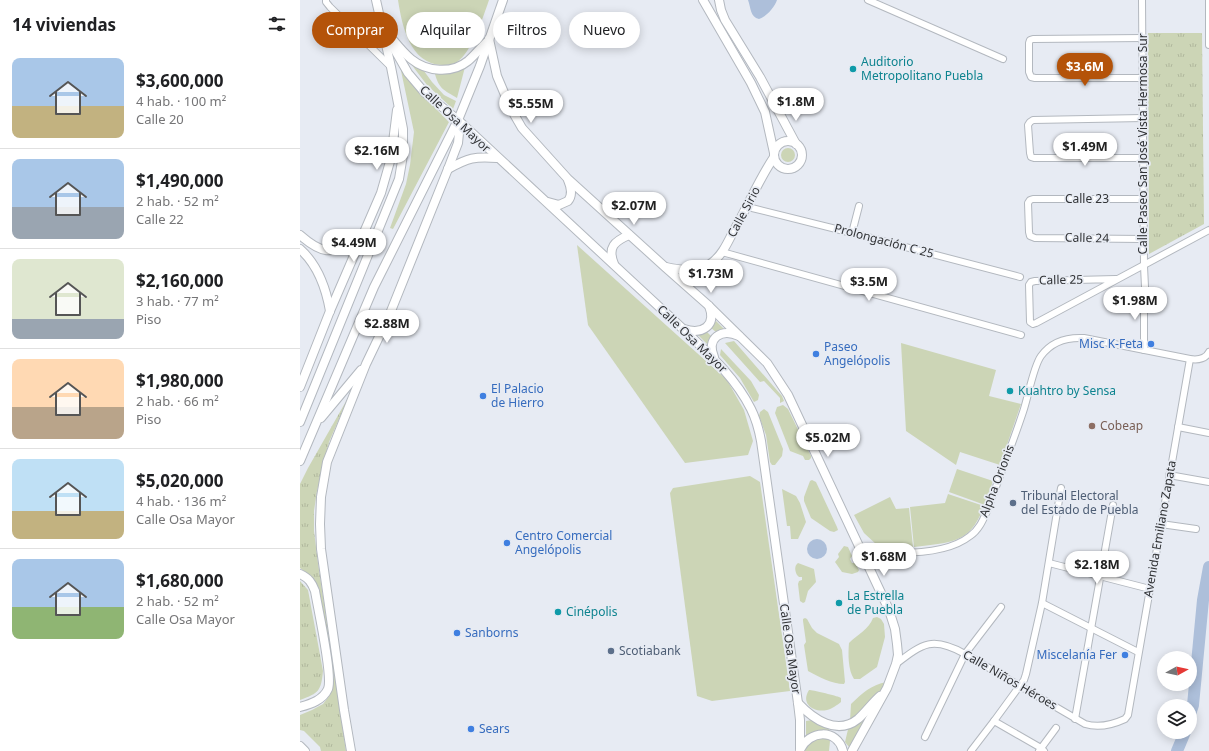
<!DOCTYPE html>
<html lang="es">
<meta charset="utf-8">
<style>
body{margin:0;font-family:"Noto Sans",sans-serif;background:#f2f2f2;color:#202124;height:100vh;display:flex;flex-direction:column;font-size:15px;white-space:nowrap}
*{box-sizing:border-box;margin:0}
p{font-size:13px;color:#757577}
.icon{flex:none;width:22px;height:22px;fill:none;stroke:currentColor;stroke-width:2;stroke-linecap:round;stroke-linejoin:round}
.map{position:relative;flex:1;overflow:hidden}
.panel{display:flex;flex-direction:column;background:#fff;width:300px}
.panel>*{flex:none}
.banner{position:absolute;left:12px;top:12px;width:380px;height:36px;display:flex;gap:8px}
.needle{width:26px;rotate:82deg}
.buttons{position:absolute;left:857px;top:651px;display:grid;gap:8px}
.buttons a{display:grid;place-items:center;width:40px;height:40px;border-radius:50%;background:#fff;box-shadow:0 2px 10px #0003;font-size:20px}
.price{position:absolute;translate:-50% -34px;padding:0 9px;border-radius:14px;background:#fff;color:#222;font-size:13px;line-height:26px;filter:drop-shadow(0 1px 2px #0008)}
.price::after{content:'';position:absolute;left:50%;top:24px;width:12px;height:9px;margin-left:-6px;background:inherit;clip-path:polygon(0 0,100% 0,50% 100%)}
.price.on{background:#b45309;color:#fff}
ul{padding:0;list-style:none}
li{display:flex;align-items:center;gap:12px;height:100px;padding:0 12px}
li+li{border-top:1px solid #e0e0e0}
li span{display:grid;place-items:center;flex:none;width:112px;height:80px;border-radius:8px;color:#555}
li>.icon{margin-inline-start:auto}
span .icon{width:48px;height:48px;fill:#fffc;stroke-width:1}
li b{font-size:17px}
h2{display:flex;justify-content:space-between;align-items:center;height:48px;padding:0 12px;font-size:17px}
.chip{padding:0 14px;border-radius:18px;background:#fff;box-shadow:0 2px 10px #0003;font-size:14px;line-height:36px}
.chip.on{background:#b45309;color:#fff}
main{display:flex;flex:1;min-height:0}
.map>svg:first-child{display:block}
.grass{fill:#ccd5b6}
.park{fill:url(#park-tufts)}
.water{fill:#adbfda}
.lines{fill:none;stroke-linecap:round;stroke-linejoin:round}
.river{stroke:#adbfda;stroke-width:12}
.street-casing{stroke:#b3b8bf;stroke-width:8}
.secondary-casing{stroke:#b3b8bf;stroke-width:10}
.street{stroke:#fff;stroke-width:6}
.secondary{stroke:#fff;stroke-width:8}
.culture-dot{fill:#0f9aa8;stroke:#e7ebf3;stroke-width:1.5}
.shop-dot{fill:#3f7fe0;stroke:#e7ebf3;stroke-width:1.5}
.education-dot{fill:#8d6e63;stroke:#e7ebf3;stroke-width:1.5}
.service-dot{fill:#5c6f8a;stroke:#e7ebf3;stroke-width:1.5}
.labels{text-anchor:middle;stroke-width:3.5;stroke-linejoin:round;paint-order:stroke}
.culture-label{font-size:12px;fill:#0d838f;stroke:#e7ebf3;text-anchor:start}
.street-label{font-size:12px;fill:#303235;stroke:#e7ebf3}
.shop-label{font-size:12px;fill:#366cbe;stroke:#e7ebf3;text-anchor:start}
.education-label{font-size:12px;fill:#785e54;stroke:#e7ebf3;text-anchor:start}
.service-label{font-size:12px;fill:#4e5e75;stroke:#e7ebf3;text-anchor:start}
</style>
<main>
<section class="panel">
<h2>14 viviendas<svg class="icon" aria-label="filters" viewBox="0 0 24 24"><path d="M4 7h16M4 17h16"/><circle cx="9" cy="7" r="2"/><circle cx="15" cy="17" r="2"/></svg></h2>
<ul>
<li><span style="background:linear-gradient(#a9c7e8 60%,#c2b280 0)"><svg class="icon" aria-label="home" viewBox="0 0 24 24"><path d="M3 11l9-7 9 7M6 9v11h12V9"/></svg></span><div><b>$3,600,000</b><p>4 hab. · 100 m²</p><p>Calle 20</p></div></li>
<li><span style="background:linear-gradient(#a9c7e8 60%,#9aa5b1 0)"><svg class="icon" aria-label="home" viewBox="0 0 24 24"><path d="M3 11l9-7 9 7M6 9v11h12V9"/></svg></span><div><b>$1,490,000</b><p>2 hab. · 52 m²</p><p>Calle 22</p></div></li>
<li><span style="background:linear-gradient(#dfe7d0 75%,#9aa5b1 0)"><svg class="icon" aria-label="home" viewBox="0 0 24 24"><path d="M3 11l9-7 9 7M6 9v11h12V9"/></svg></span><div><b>$2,160,000</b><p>3 hab. · 77 m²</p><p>Piso</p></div></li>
<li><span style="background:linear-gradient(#ffd9b3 60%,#b9a48a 0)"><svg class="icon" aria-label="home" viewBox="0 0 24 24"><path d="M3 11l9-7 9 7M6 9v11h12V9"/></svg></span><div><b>$1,980,000</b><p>2 hab. · 66 m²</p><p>Piso</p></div></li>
<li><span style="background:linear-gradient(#bfe0f5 65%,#c2b280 0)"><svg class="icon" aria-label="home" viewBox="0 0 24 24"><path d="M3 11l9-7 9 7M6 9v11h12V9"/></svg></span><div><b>$5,020,000</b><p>4 hab. · 136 m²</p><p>Calle Osa Mayor</p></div></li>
<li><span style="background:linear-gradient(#a9c7e8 60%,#8fb573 0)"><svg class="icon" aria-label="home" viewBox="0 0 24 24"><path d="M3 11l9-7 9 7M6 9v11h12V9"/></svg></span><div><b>$1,680,000</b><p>2 hab. · 52 m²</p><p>Calle Osa Mayor</p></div></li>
</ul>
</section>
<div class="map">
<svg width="909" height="751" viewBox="0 0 909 751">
<defs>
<pattern id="park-tufts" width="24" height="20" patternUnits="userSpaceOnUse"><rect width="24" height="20" fill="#ccd5b6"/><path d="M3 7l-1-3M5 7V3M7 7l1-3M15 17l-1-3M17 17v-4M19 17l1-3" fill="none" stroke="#b0b79d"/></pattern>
</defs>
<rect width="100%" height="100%" fill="#e7ebf3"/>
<g class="grass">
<path d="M98 0H189C183 17 172 52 157 62 153 65 147 65 142 65 110 64 102 26 98 0Z"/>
<polygon points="111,64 124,71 132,82 144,95 156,101 153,109 127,85"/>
<path d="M100 66C114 87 131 104 149 122L93 229 90 228 106 184 110 165 114 132Z"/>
<path d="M165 67 157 98C144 90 139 89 135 74 146 74 155 71 165 67Z"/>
<circle cx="488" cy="155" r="7"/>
<polygon points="277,245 427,380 444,410 453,441 448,455 385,463 288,325"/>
<polygon points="416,321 425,330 417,333 410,327"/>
<polygon points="406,331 413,338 407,344 398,335"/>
<polygon points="434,341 482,396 484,401 480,403 480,398 464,381 460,382 425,343"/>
<polygon points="601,343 696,370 689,396 721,404 700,465 660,452 656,465 606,431"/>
<polygon points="421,349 451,381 459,395 458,400 454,402 440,378 420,355"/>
<polygon points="483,405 488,409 511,456 511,458 509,460 505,460 503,456 490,451 475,413 477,407"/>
<polygon points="464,409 468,412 483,449 482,456 475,465 472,465 470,462 466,435 459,416 460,412"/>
<polygon points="657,469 693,481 685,505 649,492"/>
<polygon points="450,476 460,482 490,691 412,701 397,696 370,493 373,488"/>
<polygon points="512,480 516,482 537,527 538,530 534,532 530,531 511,518 504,501 504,497 510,481"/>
<polygon points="482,489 496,496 500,503 506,522 498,539 491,539 490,526 487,526"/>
<path d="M648 494 684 506C670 545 650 542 614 547L610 507 645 503Z"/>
<polygon points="590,497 596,509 609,508 613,547 609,548 577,545 564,533 554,515"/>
<polygon points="544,546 548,547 552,556 550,559 552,563 555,563 559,570 558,572 552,574 542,572 535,562 539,557 538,554"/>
<path d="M498 563 514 569 516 582 508 591 505 602 503 603 500 601 498 584 499 581 502 580V577H499L497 575C495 571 494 566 498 563Z"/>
<path d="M577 617 581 619 584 624 585 637 577 667 560 679H554C548 670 548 654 549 643 557 635 569 629 573 618Z"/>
<path d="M505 618 507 619 512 628 517 633 539 644 542 650 545 682 544 684C532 684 519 677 508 671L504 645 506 642 503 621V619Z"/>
<path d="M587 682 577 702 549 747 545 742 550 721 551 704C563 693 570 685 587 682Z"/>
<path d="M509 690C513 690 533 695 539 697L541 698V702C537 705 532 709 527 710 514 713 500 704 509 690Z"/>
<path d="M525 718 529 725V732C520 731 514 732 506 736V721Z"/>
<polygon points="522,738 529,739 530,741 529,751 505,751 506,744 514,740"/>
</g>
<g class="park">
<polygon points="848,33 902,33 904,224 849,254"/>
<polygon points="49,396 29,442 17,491 14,511 14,531 18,563 46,751 21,751 20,747 4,731 0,730 0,715 12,710 23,704 30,695 34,678 19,588 12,577 0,568 0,484 8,468"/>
<path d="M0 581 8 590 23 671C21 691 19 693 0 700Z"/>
</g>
<g class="water">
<path d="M448 0H477C475 7 466 17 459 19 450 17 451 8 448 0Z"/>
<circle cx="517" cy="549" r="10"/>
</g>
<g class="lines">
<g class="river">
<polyline points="890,714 893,705 903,600 909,567"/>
<polyline points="877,751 885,732"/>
</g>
<defs>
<g id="street">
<polyline points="26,0 26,2 30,7 91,67"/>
<polyline points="568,0 703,59"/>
<polyline points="842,0 844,266 845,287"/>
<polyline points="909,0 909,45"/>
<polyline points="843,38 733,39 730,40 729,43 729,72 731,77 735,78 843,78"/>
<polyline points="843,118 733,120 730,122 728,125 730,153 731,157 734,158 843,158"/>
<polyline points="844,199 733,199 730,200 728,203 729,232 730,236 735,238 844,239"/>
<polyline points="448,207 552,233 720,277"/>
<polyline points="552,233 559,206"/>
<polyline points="422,252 721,335"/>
<path d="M816 279 735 281 731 282 729 285 730 322 733 324 736 323C794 292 851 261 909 230"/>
<polyline points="844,350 844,302"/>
<polyline points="878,427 909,433"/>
<polyline points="869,475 909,482"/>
<polyline points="861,524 896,529"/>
<path d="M561 551C592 554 645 556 670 536 679 530 683 520 687 511 699 478 712 445 723 412 728 398 733 367 741 356 751 342 766 337 784 338L890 359C897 360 905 360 909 352"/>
<polyline points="749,563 850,589"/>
<polyline points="742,603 838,652"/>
<path d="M596 664C623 643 633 636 665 654L785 724C798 728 812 725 825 719L828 715 890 359"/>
<polyline points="775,719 813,505"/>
<polyline points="694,721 741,748 744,751"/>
<polyline points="625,737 665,654 701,607"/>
<polyline points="671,751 694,721 724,680 726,674 742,603 761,488"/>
<polyline points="739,751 756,728"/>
</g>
<g id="secondary">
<polyline points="403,0 451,83 465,112 474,153"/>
<polyline points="419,0 421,10 425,20 460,77 496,144"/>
<path d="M84 31 108 73 125 93 158 120 383 329C408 353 435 377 451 409 456 419 459 430 461 441L498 703 500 720V751"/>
<polyline points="189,39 197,76 211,109 222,128 268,179 365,267 408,305 467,363 488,395 589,610 595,629 597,644 598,655 596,664 587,688 552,751"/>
<path d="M94 41C99 47 105 54 111 59 127 72 152 74 168 61 175 55 181 47 188 41"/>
<circle cx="488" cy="155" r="14"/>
<path d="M148 169C168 158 175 156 197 158"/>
<path d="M248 202 259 205 268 201C273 195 271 187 268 180"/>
<path d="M0 235C25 257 31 252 60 241"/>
<path d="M0 249C18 265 26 288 30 311"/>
<path d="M314 264C307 247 315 241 329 235"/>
<path d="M366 267C379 270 398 273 410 264 421 257 427 244 433 232 447 208 458 181 474 157"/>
<path d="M384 329C402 335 417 326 409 306"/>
<path d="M414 357C406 338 421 328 439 336"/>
<polyline points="0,387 30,311 81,193 91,158 97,110"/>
<polyline points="21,418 61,370"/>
<polyline points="0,422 99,179 103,155 103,129 91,67 76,0"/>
<polyline points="0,461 74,287 158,120 180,66 203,0"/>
<path d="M0 574C9 578 12 583 15 591 18 609 33 676 28 689 23 700 11 704 0 707"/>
<path d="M498 703C513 719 537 736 558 719 566 712 572 703 580 696"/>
<polyline points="0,746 5,751"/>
<path d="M500 750C509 730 537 728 543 751"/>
<polyline points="51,751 44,710 21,549 20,524 21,497 27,462 66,364 89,316 148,169 158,143 159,133 158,120"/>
</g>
</defs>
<use href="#street" class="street-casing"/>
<use href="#secondary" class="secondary-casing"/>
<use href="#street" class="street"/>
<use href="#secondary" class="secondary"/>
</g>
<g class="culture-dot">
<circle cx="553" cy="69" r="4"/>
<circle cx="710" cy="391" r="4"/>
<circle cx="539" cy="603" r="4"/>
<circle cx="258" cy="612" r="4"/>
</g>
<g class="shop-dot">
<circle cx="851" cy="344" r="4"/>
<circle cx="516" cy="354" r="4"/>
<circle cx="183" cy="396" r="4"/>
<circle cx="207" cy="543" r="4"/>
<circle cx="157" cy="633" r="4"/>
<circle cx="825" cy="655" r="4"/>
<circle cx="171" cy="729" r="4"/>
</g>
<circle class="education-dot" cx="792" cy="426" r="4"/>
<g class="service-dot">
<circle cx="713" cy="503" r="4"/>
<circle cx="311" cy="651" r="4"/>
</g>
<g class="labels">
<g class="culture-label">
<text x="561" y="66">Auditorio<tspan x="561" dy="14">Metropolitano Puebla</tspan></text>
<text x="718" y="395">Kuahtro by Sensa</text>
<text x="547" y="600">La Estrella<tspan x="547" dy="14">de Puebla</tspan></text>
<text x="266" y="616">Cinépolis</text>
</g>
<g class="street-label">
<text transform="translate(155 119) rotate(43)" y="4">Calle Osa Mayor</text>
<text transform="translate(843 144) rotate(-90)" y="4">Calle Paseo San José Vista Hermosa Sur</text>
<text x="787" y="203">Calle 23</text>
<text transform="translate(444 212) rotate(-62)" y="4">Calle Sirio</text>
<text transform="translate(787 238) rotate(1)" y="4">Calle 24</text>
<text transform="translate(584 241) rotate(15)" y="4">Prolongación C 25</text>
<text transform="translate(761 280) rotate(-1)" y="4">Calle 25</text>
<text transform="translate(392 339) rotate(44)" y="4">Calle Osa Mayor</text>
<text transform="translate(697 481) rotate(-69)" y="4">Alpha Orionis</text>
<text transform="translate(860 529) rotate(-80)" y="4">Avenida Emiliano Zapata</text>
<text transform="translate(490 649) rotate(82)" y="4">Calle Osa Mayor</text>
<text transform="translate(710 680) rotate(30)" y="4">Calle Niños Héroes</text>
</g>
<g class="shop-label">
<text x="843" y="348" text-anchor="end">Misc K-Feta</text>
<text x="524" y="351">Paseo<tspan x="524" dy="14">Angelópolis</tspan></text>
<text x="191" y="393">El Palacio<tspan x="191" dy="14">de Hierro</tspan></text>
<text x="215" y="540">Centro Comercial<tspan x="215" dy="14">Angelópolis</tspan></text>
<text x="165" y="637">Sanborns</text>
<text x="817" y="659" text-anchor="end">Miscelanía Fer</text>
<text x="179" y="733">Sears</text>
</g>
<g class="education-label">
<text x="800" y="430">Cobeap</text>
</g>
<g class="service-label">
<text x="721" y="500">Tribunal Electoral<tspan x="721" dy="14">del Estado de Puebla</tspan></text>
<text x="319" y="655">Scotiabank</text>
</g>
</g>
</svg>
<div class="buttons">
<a><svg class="needle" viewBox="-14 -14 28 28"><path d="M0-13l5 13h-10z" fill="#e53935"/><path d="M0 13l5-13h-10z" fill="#757577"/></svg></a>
<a><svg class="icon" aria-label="layers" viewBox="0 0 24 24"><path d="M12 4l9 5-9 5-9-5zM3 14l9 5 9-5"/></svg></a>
</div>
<b class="price on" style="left:785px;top:87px">$3.6M</b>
<b class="price" style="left:496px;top:122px">$1.8M</b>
<b class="price" style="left:231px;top:124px">$5.55M</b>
<b class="price" style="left:785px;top:167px">$1.49M</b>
<b class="price" style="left:77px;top:171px">$2.16M</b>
<b class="price" style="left:334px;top:226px">$2.07M</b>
<b class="price" style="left:54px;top:263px">$4.49M</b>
<b class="price" style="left:411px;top:294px">$1.73M</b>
<b class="price" style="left:569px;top:302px">$3.5M</b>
<b class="price" style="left:835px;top:321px">$1.98M</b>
<b class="price" style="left:87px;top:344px">$2.88M</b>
<b class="price" style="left:528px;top:458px">$5.02M</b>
<b class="price" style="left:584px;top:577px">$1.68M</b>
<b class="price" style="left:797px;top:585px">$2.18M</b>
<div class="banner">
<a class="chip on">Comprar</a>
<a class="chip">Alquilar</a>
<a class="chip">Filtros</a>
<a class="chip">Nuevo</a>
</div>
</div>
</main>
